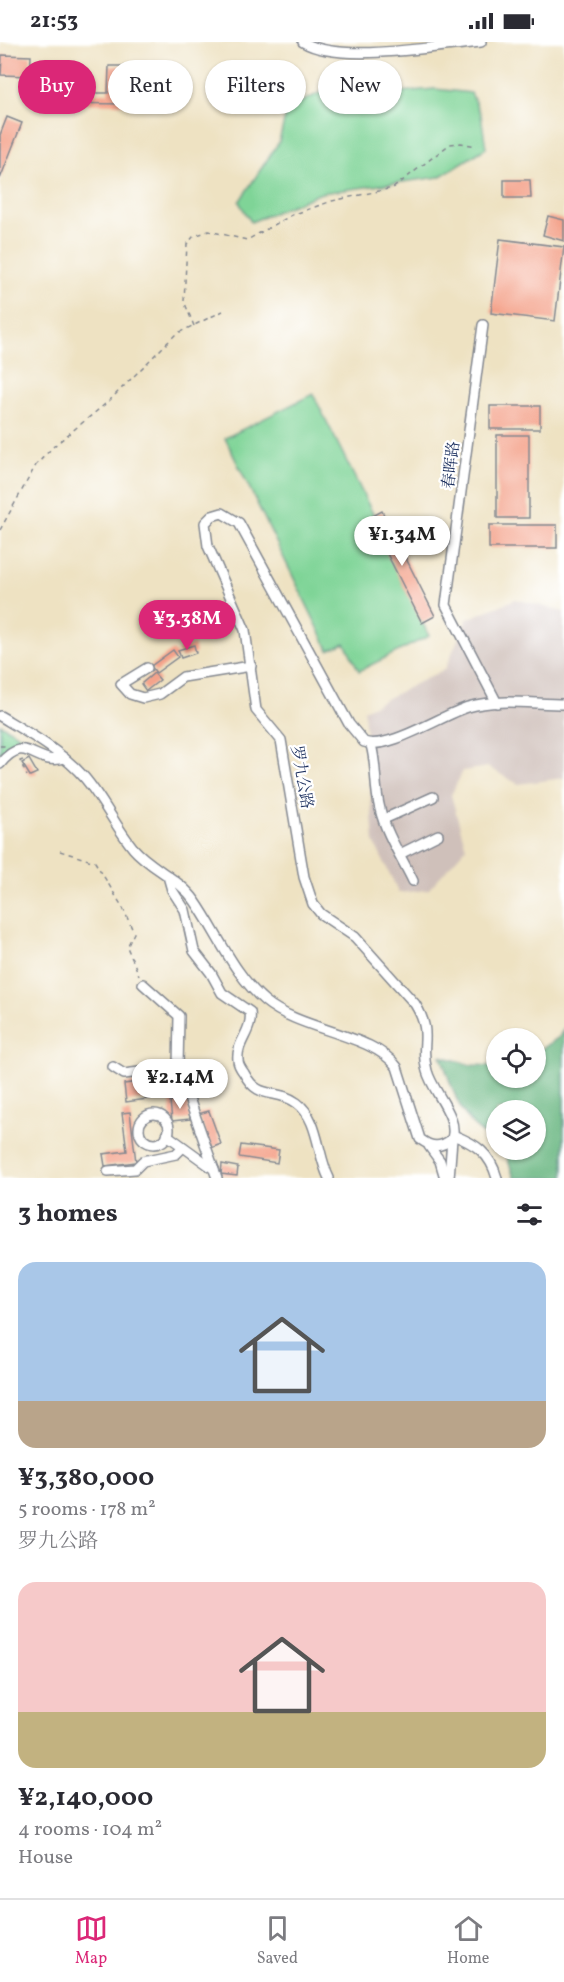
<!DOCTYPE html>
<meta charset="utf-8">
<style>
body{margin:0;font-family:Vollkorn,"Noto Serif SC",serif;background:#f2f2f3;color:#2b2b33;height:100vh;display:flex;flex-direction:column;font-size:22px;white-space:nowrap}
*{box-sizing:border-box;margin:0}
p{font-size:20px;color:#7c7c81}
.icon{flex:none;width:33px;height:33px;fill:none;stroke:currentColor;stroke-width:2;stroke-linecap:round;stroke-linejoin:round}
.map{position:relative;height:1136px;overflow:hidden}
.side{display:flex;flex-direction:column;background:#fff;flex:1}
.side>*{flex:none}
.top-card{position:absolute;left:18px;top:18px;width:528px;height:54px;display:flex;gap:12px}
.controls{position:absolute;left:486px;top:986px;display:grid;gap:12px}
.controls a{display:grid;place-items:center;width:60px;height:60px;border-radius:50%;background:#fff;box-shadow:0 2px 4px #0004;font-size:30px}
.price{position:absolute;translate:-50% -51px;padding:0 14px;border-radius:21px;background:#fff;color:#222;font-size:20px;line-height:39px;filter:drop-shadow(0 2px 3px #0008)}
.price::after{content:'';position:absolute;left:50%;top:36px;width:18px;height:14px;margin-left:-9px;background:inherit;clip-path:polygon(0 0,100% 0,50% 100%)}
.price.selected{background:#db2777;color:#fff}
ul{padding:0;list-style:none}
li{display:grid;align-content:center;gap:12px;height:318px;padding:0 18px}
li span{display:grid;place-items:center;height:186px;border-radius:18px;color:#555}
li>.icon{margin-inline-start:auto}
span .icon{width:108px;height:108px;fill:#fffc;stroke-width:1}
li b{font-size:26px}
h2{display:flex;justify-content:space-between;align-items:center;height:72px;padding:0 18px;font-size:26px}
.tag{padding:0 21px;border-radius:27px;background:#fff;box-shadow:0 2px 4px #0004;font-size:21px;line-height:54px}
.tag.selected{background:#db2777;color:#fff}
.status{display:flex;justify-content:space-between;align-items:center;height:42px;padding:0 30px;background:#fff;direction:ltr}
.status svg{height:16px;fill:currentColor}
.dock{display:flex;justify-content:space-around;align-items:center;height:84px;border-top:2px solid #e1e1e2;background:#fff;font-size:16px;color:#7c7c81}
.dock a{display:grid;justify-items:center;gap:3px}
.dock .selected{color:#db2777}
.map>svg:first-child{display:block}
.industrial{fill:#cfc0ba}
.green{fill:#7fd497;stroke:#4d827a;stroke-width:1.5}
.forest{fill:#67b680;stroke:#41726f;stroke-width:1.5}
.building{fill:#f4a38b}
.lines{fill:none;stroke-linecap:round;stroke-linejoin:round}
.minor-casing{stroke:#848890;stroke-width:12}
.path{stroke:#848890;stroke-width:1.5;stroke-dasharray:4.5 4.5;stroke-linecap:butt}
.minor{stroke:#fff;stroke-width:9}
.labels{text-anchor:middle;stroke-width:4.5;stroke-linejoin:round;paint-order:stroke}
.street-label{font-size:16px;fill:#1b2f5e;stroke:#fff}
</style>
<div class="status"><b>21:53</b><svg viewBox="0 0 49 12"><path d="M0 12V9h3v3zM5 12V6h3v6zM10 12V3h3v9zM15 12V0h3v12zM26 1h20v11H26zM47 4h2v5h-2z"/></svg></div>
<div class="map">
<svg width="564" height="1136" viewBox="0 0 564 1136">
<rect width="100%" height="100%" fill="#fff"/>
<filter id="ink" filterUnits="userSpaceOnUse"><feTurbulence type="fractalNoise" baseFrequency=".0167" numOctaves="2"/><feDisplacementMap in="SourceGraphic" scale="12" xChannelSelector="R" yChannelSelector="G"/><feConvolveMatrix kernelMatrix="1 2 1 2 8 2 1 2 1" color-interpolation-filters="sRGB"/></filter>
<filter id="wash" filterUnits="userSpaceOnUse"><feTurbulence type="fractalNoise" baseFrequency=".008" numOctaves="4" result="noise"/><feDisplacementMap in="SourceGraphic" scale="24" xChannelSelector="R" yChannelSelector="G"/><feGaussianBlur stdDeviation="1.35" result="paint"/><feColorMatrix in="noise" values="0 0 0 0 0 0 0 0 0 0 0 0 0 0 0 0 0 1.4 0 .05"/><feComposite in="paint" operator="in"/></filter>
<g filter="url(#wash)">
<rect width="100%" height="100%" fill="#eee2c2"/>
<polygon class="industrial" points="516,557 564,570 564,736 518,742 488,725 463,729 451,753 466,806 428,848 399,851 374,800 364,668 445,627 467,577"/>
<g class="green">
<polygon points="334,44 388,51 435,47 471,51 481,73 486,106 439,135 321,151 251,180 239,160 279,100 287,67"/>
<polygon points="313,352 374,474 370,476 429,594 359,629 345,601 329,608 225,396"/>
<polygon points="0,682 24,696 0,717"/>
</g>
<path class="forest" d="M564 986V1136H514L507 1115 500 1107H536V1068H496V1103C489 1095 478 1089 471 1081 456 1063 449 1036 441 1014L471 1023 496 1024V1035H536V1011L559 995Z"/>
<g id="blocks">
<g class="building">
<polygon points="2,13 31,14 30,34 1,33"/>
<polygon points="109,24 129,24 128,62 46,61 47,25 67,26 67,51 108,51"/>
<polygon points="7,75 22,81 0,137 0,93"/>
<polygon points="504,138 530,138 531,156 504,156"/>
<polygon points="548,174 564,178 564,199 543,193"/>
<polygon points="500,197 564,205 555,279 491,271"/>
<rect x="490" y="364" width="50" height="23"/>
<rect x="497" y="393" width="32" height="83"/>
<polygon points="382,469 435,574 422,581 369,476"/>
<rect x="489" y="483" width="68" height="23"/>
<polygon points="194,603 196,611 181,616 178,608"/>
<polygon points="173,608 178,615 156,631 151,624"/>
<polygon points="154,631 160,638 146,649 141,642"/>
<polygon points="29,717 37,731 30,734 22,721"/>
<polygon points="167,1036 169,1054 126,1060 124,1042"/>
<polygon points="188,1058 190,1077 172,1079 170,1059"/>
<polygon points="209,1069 221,1102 211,1106 198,1072"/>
<polygon points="130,1070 136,1120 105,1124 103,1112 127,1109 122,1071"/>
<polygon points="241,1103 279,1108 277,1121 239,1115"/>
<polygon points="222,1122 238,1125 237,1134 221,1132"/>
</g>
</g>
</g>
<g filter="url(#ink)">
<use href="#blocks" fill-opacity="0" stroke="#848890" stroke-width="1.5"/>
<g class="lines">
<defs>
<g id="minor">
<path d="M303 0C339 22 437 4 481 0"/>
<polyline points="483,283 446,563 497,661"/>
<polyline points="147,626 121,642 130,652 143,656 160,652 183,635 251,624"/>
<path d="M0 674C30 692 61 709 84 735 103 757 115 784 133 806 151 827 179 836 195 859 218 892 234 933 265 959 301 989 374 992 397 1025L420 1097C432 1106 440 1106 452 1097 459 1074 433 1051 427 1029 419 1001 434 993 415 962L355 895 321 872 313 862 304 835 281 698 256 668 245 588 208 504 205 481 212 474 222 471 239 481 349 682 364 700C388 709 442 673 468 665 497 656 533 662 564 662"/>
<path d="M371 703C377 724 374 745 380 767 386 792 402 816 413 839"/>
<path d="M0 722C27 689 34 725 64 716"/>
<polyline points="384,777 433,755"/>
<polyline points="400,812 438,793"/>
<path d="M168 834 172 848 185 868 194 909 211 931 222 951 250 970C253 989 236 1000 238 1018 238 1022 241 1027 244 1031 259 1060 275 1045 297 1061 319 1077 317 1113 329 1136"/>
<polyline points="143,942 179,974 178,1025 217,1136"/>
<polyline points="113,1025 124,1032 178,1025"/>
<circle cx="154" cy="1087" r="15"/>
<polyline points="167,1093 214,1127"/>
<path d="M453 1093C476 1102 490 1111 497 1136"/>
<polyline points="429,1104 440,1119 445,1136"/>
<polyline points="108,1129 135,1127 143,1119 176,1112 183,1105"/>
<polyline points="449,1136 452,1097"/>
</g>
</defs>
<use href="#minor" class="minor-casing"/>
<g class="path">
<polyline points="194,284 184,259 187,202 194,194 209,189 247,198 292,173 332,159 393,146 450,102 461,101 476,104"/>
<polyline points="0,488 36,423 54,404 109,359 176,292 223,269"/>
<polyline points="0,704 8,704"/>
<polyline points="23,718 20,719 27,734"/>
<polyline points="60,809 95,820 123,866 134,891 127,905 139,933"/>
</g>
<use href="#minor" class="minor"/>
</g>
</g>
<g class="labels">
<g class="street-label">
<text transform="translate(450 423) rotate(-83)" y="6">春晖路</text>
<text transform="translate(303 735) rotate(80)" y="6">罗九公路</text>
</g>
</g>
</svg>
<div class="controls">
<a><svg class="icon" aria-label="locate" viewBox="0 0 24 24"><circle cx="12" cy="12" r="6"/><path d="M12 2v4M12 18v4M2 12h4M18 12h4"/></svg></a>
<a><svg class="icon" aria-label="layers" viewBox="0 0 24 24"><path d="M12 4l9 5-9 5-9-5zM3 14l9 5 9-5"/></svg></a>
</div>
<b class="price" style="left:402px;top:525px">¥1.34M</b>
<b class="price selected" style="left:187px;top:609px">¥3.38M</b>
<b class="price" style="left:180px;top:1068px">¥2.14M</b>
<div class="top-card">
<a class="tag selected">Buy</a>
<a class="tag">Rent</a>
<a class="tag">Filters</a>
<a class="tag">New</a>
</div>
</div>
<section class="side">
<h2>3 homes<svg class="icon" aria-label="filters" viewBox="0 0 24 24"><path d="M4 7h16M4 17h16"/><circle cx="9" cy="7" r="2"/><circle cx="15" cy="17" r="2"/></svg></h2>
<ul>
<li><span style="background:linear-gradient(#a9c7e8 75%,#b9a48a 0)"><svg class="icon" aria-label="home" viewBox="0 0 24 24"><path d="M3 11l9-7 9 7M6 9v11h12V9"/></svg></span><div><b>¥3,380,000</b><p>5 rooms · 178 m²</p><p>罗九公路</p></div></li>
<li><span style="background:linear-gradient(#f6c9c9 70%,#c2b280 0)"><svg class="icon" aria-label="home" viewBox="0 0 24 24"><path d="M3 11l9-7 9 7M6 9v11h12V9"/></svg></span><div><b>¥2,140,000</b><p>4 rooms · 104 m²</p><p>House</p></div></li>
</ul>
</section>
<nav class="dock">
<a class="selected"><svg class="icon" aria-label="map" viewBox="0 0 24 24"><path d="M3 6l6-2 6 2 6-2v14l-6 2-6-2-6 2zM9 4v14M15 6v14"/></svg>Map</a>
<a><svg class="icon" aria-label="saved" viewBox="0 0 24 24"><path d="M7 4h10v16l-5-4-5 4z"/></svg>Saved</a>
<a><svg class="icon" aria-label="home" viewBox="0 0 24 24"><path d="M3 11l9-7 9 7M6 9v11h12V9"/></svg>Home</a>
</nav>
